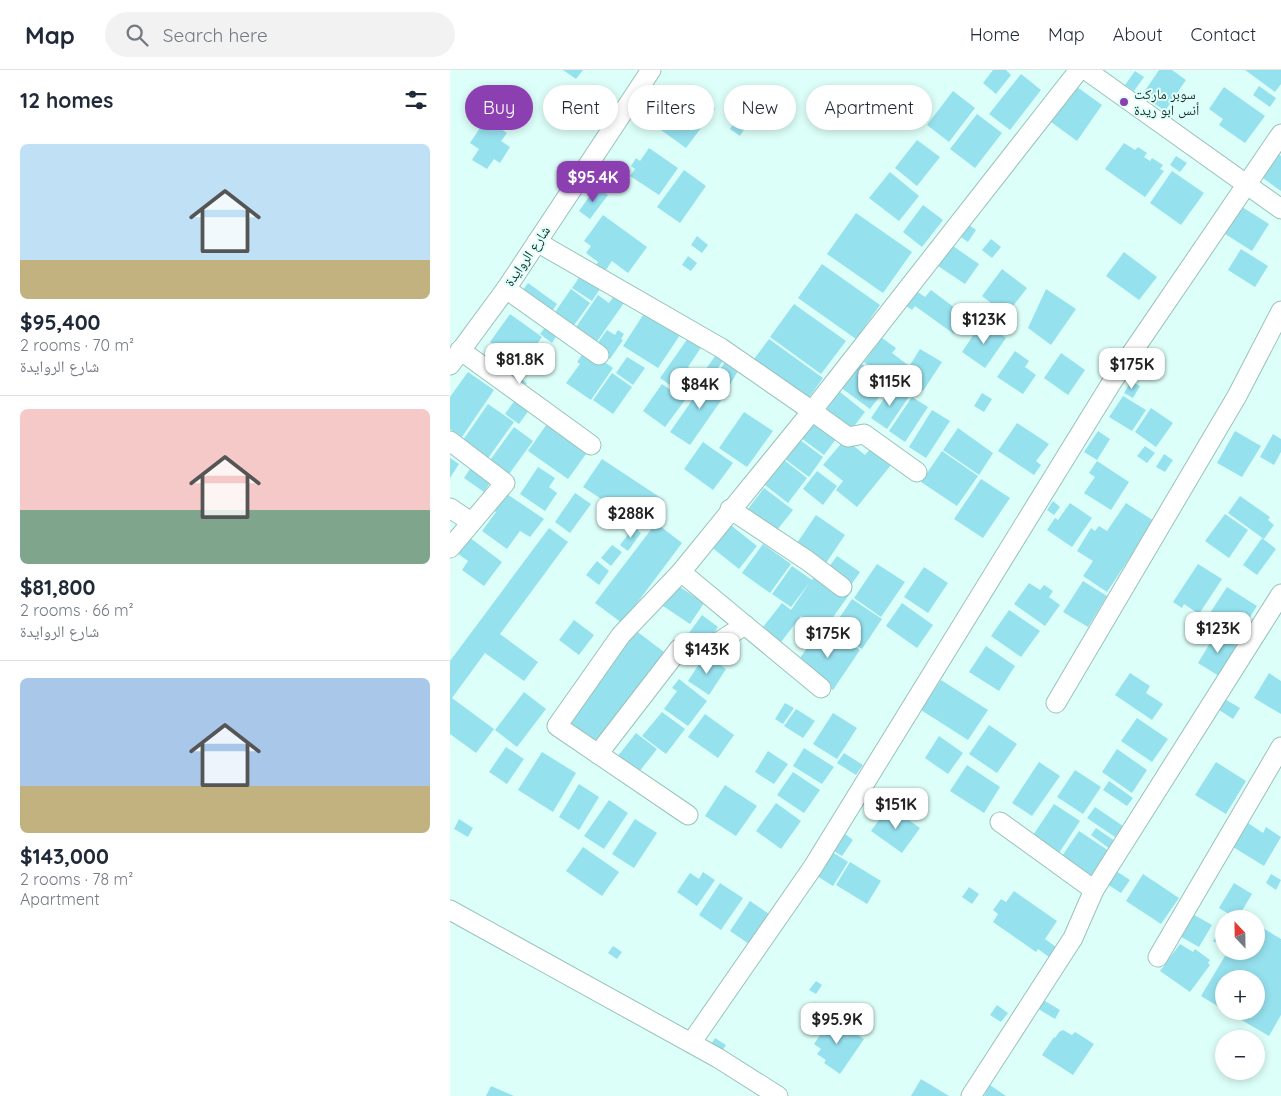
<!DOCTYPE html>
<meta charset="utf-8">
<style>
body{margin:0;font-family:Quicksand,"Noto Naskh Arabic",sans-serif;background:#f2f2f3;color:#1f2937;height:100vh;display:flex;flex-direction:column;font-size:19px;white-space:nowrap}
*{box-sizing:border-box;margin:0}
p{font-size:16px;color:#747a83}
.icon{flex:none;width:28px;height:28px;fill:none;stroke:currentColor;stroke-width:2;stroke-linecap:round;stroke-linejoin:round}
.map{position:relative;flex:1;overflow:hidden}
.panel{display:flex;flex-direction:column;background:#fff;width:450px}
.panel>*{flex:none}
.top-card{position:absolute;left:15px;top:15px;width:475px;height:45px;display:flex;gap:10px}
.needle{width:32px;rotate:338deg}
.fabs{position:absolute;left:765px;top:840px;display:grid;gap:10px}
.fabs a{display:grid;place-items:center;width:50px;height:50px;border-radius:50%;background:#fff;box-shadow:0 2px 8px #0003;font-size:25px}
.price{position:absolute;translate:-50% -42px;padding:0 11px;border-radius:10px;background:#fff;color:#222;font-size:16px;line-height:32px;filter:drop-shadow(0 1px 2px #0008)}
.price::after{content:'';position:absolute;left:50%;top:30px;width:15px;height:11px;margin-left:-8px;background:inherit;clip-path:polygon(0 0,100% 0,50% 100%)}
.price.on{background:#8c3fb0;color:#fff}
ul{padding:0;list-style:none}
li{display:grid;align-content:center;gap:10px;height:265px;padding:0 20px}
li+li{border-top:1px solid #e0e1e3}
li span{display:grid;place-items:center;height:155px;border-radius:8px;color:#555}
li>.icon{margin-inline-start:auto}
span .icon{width:90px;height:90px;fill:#fffc;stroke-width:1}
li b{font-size:21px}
h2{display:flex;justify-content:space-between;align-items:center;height:60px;padding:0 20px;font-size:21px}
.pill{padding:0 18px;border-radius:22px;background:#fff;box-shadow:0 2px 8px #0003;font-size:18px;line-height:45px}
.pill.on{background:#8c3fb0;color:#fff}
header{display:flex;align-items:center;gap:30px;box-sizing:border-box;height:70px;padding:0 25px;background:#fff;border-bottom:1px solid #e0e1e3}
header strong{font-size:24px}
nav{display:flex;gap:28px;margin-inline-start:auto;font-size:18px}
.search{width:350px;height:45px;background:#f2f2f3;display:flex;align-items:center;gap:12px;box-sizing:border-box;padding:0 18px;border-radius:28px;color:#747a83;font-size:19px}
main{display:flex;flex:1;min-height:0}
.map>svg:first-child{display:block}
.building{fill:#96e1ee}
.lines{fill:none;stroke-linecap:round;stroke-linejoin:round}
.minor-casing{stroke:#99c2bb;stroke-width:21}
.minor{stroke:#fff;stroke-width:19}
.poi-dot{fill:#8c3fb0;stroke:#ddfff9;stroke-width:2}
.labels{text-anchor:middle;stroke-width:4;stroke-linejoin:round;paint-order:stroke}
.poi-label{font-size:14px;fill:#1e2e2c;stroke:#ddfff9;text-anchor:start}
.street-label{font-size:14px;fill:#1e2e2c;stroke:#ddfff9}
</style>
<header>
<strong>Map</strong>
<div class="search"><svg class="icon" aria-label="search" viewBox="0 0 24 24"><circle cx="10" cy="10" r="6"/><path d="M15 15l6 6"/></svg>Search here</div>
<nav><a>Home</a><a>Map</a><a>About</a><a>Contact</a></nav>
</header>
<main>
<section class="panel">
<h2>12 homes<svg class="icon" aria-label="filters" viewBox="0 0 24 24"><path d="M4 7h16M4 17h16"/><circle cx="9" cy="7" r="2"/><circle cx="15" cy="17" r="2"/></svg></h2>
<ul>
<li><span style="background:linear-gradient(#bfe0f5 75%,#c2b280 0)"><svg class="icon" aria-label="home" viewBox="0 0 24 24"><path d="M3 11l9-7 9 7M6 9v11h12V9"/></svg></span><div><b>$95,400</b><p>2 rooms · 70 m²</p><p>شارع الروايدة</p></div></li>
<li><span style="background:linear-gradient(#f6c9c9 65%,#7fa58c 0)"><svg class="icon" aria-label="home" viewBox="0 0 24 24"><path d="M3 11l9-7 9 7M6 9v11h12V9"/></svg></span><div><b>$81,800</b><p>2 rooms · 66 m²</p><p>شارع الروايدة</p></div></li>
<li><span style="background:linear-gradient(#a9c7e8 70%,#c2b280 0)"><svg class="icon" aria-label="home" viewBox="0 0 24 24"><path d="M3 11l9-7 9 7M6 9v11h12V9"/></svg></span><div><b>$143,000</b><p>2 rooms · 78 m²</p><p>Apartment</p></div></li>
</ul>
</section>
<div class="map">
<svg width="831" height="1026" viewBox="0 0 831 1026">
<rect width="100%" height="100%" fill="#ddfff9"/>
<g class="building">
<polygon points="113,0 133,0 126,9"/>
<polygon points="543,0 556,0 561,5 546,24 533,13"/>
<polygon points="709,0 722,0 736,10 715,41 692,25"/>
<polygon points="795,0 831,0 831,14 825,22"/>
<polygon points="685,1 694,7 684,21 675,15"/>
<polygon points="571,4 591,20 560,60 539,44"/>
<polygon points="220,16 230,23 224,31 215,24"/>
<polygon points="809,16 826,28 820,37 803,25"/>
<polygon points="627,17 652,35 627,71 601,52"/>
<polygon points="774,17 815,46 795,73 769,55 773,49 759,39"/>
<polygon points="240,21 265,39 236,78 211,60"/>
<polygon points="503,21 525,38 499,72 477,55"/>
<polygon points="527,44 552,63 525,98 500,79"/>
<polygon points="287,48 297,55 290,66 280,59"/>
<polygon points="36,49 57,63 51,71 60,77 50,93 44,89 37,99 22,90 29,79 20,73"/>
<polygon points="467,70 490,87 467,116 445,98"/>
<polygon points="674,73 685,80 688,77 697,83 694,87 700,91 702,88 713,95 710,99 714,101 695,127 655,99"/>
<polygon points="199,78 228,98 209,125 180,106 185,99 181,96 186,88 190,91"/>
<polygon points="827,83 831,86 831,121 810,106"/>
<polygon points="726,86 737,93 730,102 720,95"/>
<polygon points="234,100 256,116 230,153 207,137"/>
<polygon points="722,101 754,123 731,155 700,133"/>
<polygon points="440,102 469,126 449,151 419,128"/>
<polygon points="146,117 158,125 140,149 129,141"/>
<polygon points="473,135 493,150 472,177 453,162"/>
<polygon points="789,135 819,154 802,181 772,162"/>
<polygon points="406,143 462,182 433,223 377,184"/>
<polygon points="153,145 197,177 178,203 162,191 155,201 146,195 148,192 136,183 141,176 134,171"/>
<polygon points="516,153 526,160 518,172 508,165"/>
<polygon points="247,166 258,175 252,183 241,175"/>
<polygon points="541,169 551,177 542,188 532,180"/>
<polygon points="500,174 529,194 515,214 485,194"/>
<polygon points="791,179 818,196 805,217 778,200"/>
<polygon points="674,182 707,207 689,230 656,206"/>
<polygon points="238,186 247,193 241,201 232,195"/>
<polygon points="372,194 430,235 406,269 348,228"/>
<polygon points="552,199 577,218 556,245 532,226"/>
<polygon points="132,203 152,216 142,231 122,218"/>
<polygon points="78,213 107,234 98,247 68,227"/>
<polygon points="462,218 475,227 481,220 517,247 504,264 465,236 462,240 451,232"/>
<polygon points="121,219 140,233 120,261 101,248"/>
<polygon points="596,219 626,239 601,275 578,258"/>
<polygon points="166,223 176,230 143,277 122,263 148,225 159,233"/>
<polygon points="344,234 396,271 371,304 320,267"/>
<polygon points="195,242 230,265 208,298 173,276"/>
<polygon points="60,244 92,267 72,295 40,272"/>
<polygon points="99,252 110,260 102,273 90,264"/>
<polygon points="532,252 556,268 535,298 512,282"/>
<polygon points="157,260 165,265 168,260 174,264 171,269 173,270 160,289 144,278"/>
<polygon points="241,264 254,273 238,297 253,307 239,328 210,308"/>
<polygon points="432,268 446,278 442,283 458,295 443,314 414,292"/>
<polygon points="319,269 373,308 355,333 301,293"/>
<polygon points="136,279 163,298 141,330 116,313 130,294 127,292"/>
<polygon points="470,279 492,292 473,321 452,308"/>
<polygon points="39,280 66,298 51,319 24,300"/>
<polygon points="565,281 579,291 575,297 586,305 573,324 547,307"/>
<polygon points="611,283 635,300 618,325 594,308"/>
<polygon points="265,286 273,291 263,305 256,299"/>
<polygon points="177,287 195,298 183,315 166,303"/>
<polygon points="275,292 288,301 279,316 265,307"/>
<polygon points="409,292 439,314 420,339 390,317"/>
<polygon points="18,302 44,320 12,367 0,359 0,327"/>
<polygon points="162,303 182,317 163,344 143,330"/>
<polygon points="259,306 279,319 240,375 220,362"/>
<polygon points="70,308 77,313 70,322 63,317"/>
<polygon points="681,311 690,316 683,328 674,323"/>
<polygon points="212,314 235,330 215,357 193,341"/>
<polygon points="444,314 460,325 437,359 421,348"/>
<polygon points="390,322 415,342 398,364 372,345"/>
<polygon points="532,323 542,329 534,342 524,336"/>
<polygon points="673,326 696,340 682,361 659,347"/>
<polygon points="462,327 478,337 455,372 439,361"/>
<polygon points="65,330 79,340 69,354 55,344"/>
<polygon points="38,334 64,352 36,391 11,373"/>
<polygon points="701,338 723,353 706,377 685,362"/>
<polygon points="482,340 500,351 476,388 459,377"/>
<polygon points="294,342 323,361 297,397 269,378"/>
<polygon points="366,348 389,365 374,385 351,368"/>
<polygon points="99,351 139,380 118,409 78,381"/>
<polygon points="567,353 599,374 586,391 591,395 584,405 548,381"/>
<polygon points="64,357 83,371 57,407 38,393"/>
<polygon points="508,358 543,383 529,405 493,380"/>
<polygon points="648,361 660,369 647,390 634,382"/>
<polygon points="785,361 811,376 792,407 767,393"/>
<polygon points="823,364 831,369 831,382 824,395 810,387"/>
<polygon points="346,367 373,387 359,407 331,386"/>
<polygon points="395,369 415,385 421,378 441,395 407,437 386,420 393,411 373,395"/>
<polygon points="253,372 283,393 263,420 234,399"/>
<polygon points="695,376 705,383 697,393 687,386"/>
<polygon points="492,381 528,406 507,436 471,412"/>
<polygon points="714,384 723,390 715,402 706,397"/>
<polygon points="330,387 357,408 338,433 311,412"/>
<polygon points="0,388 9,394 0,408"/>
<polygon points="152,389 214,430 196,458 133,417"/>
<polygon points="647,391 679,412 661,440 634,423 645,407 639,403"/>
<polygon points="24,393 44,407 34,422 14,408"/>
<polygon points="88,397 105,408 99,417 107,423 95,441 70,424"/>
<polygon points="367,401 387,416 373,435 353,419"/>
<polygon points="531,409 560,428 533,468 504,449"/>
<polygon points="314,418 343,440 324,464 295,443"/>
<polygon points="54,422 94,449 80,467 70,461 57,479 32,461 46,442 42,439"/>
<polygon points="125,423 141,434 120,463 105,452"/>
<polygon points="790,426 820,447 818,450 824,455 814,469 778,443"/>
<polygon points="603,431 610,437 604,445 597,440"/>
<polygon points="620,433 642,448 622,477 597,460 605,448 608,450"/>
<polygon points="676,433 704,451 657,522 633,506 643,491 627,481 641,458 645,461 649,456 657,461"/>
<polygon points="775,444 798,460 779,488 755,471"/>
<polygon points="366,445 395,465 374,496 345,476"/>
<polygon points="206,453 232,473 172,553 145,533"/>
<polygon points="278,453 307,476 289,499 260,476"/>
<polygon points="184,457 191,463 178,481 170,475"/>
<polygon points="99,458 118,472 50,564 88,592 74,611 35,583 2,628 44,659 26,683 0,664 0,591"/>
<polygon points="19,467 52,492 34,516 12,500 18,491 7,483"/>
<polygon points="812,468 826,479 807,505 793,495"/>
<polygon points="313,474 341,494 320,523 292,503"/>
<polygon points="162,475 172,482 161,496 151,488"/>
<polygon points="387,486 410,502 401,515 378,498"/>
<polygon points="147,491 159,501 149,515 136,505"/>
<polygon points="427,494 455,512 431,547 404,528"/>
<polygon points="748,494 772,509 749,544 734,534 732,538 723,532"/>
<polygon points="342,496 362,510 367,502 399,525 373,561 351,546 328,576 309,562 332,533 341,540 360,512 341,537 322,524"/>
<polygon points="474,497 498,513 478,543 454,527"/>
<polygon points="633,511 657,526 638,557 613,542"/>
<polygon points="579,513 590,520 594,515 603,521 599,527 610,535 595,556 564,534"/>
<polygon points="227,515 254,533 240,554 213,536"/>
<polygon points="777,517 807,536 786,568 766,554 770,549 760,543"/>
<polygon points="402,529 432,549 412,579 382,559"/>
<polygon points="452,533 483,555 467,578 436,556"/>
<polygon points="559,540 590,561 571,587 541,566"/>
<polygon points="252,545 268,557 256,575 239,563"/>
<polygon points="124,550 144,565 129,585 109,570"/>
<polygon points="378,558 410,580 383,620 345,595 363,570 368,573"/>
<polygon points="185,560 218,585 148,677 115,653"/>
<polygon points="766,563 787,576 769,606 748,593"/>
<polygon points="536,576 565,596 549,621 519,602"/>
<polygon points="255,585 276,599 259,625 238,611"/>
<polygon points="680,603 700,616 696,623 713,634 702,650 665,625"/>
<polygon points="819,603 831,611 831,644 804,628"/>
<polygon points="229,609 257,631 238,656 214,639 227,621 222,618"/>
<polygon points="491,610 538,640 518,670 471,640"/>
<polygon points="74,622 96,639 67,677 45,660"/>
<polygon points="773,628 790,638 783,649 766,638"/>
<polygon points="335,633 344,638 333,654 325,649"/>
<polygon points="346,639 365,651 353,668 334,656"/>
<polygon points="212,642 235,659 216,684 192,666"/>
<polygon points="383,643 407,658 387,689 363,674"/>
<polygon points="255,644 284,665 268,688 238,667"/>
<polygon points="687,648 718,669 702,692 671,671"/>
<polygon points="539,655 567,674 547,703 519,684"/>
<polygon points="186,663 207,679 185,707 164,691"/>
<polygon points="489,666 513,683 498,704 475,688"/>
<polygon points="56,677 74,689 57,714 39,702"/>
<polygon points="354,678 384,697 372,714 343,696"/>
<polygon points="667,679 697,700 682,723 652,702"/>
<polygon points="318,681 338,694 324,714 305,702"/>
<polygon points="92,682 126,703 103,742 68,720"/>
<polygon points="394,683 413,695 406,705 387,693"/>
<polygon points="589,692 610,706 582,746 562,733"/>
<polygon points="766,692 796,711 776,744 745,725"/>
<polygon points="517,695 550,717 534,743 500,721"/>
<polygon points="625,700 651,717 633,744 607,727"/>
<polygon points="343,702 370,720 354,743 327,725"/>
<polygon points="659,711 683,728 677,736 653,720"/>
<polygon points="129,714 149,727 129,760 109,747"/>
<polygon points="275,715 307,736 286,766 255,746"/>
<polygon points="159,730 178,743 154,779 134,766"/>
<polygon points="326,733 351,751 331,779 306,761"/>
<polygon points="604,734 630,751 607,786 581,768"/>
<polygon points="439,736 470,758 452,783 421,761"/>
<polygon points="645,737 673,756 665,767 637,748"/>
<polygon points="9,749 23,758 18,767 4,759"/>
<polygon points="185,749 207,763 184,798 162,784"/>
<polygon points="798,753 813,763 816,757 831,767 814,796 783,777"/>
<polygon points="646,758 665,771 660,779 641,765"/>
<polygon points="629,761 659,781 642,806 612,786"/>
<polygon points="394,763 403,770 392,786 382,780"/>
<polygon points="133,777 169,802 152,826 116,801"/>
<polygon points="382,782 398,792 383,816 367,806"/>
<polygon points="400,792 431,811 417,834 386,815"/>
<polygon points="666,801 680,810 671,823 657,814"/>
<polygon points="253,802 265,810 247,836 227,822 240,803 249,809"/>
<polygon points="693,804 729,828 711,854 676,831"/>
<polygon points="821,804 831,810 826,820 816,813"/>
<polygon points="270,813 293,828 271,860 249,845"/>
<polygon points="784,813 802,824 787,849 769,838"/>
<polygon points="519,817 529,824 522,834 512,827"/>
<polygon points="564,821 607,851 595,869 606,877 599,887 588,879 586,882 543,852 548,844 543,840 551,829 556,832"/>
<polygon points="300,831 322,846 302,876 280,861"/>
<polygon points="739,842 762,855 749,877 726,864"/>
<polygon points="806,854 831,869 831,945 819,966 776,941 806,941 806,909 774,909 774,940 751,926 778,881 806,881"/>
<polygon points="770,860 774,862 774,877 763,871"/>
<polygon points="730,874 743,882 745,879 760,890 758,893 760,895 740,922 710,901"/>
<polygon points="163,876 172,882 167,889 158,883"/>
<polygon points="366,911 372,915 366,924 359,920"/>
<polygon points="590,928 610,940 605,949 585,937"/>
<polygon points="547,935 558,943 551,952 540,945"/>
<polygon points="373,950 390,961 394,956 414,969 390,1004 374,993 376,990 367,984 371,979 364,974 370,965 364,962"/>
<polygon points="613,960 622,965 625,962 644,974 623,1005 592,985 604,967 605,968 609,962"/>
<polygon points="265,968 276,975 271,983 260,976"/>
<polygon points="471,1009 499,1026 461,1026"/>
<polygon points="540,1015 556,1026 534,1026"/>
<polygon points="41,1016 64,1026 36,1026"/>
</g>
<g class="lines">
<defs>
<g id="minor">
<polyline points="636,0 831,139"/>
<polyline points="87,172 271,278 362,341 629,0"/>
<polyline points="56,219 149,285"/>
<polyline points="10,280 141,375"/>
<polyline points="0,295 56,219 201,0"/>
<polyline points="0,371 55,413 0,478"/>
<polyline points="0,438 21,452"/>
<polyline points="280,439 358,491 392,517"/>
<polyline points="231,502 371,618"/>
<polyline points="606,633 787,326 831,241"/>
<polyline points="148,684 229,579 256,580 295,555"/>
<polyline points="238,745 107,656 171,565 231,502 362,341 398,367 414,364 467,402"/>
<polyline points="550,752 644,820"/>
<polyline points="0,840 268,988 328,1026"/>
<polyline points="708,887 831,677"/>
<polyline points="241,973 363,797 662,312 831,64"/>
<polyline points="521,1026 623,868 644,820 831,524"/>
</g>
</defs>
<use href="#minor" class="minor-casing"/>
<use href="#minor" class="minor"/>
</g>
<circle class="poi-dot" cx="674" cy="32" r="5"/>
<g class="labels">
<g class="poi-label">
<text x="684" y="29">سوبر ماركت<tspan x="684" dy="16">أنس ابو ريدة</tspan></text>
</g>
<g class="street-label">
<text transform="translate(77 186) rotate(-56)" y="5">شارع الروايدة</text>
</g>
</g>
</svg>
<div class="fabs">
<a><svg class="needle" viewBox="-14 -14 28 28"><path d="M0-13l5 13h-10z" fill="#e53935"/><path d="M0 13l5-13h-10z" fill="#747a83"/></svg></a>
<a>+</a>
<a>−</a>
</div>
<b class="price on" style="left:143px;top:133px">$95.4K</b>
<b class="price" style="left:534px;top:275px">$123K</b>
<b class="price" style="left:70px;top:315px">$81.8K</b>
<b class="price" style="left:682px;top:320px">$175K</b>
<b class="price" style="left:440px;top:337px">$115K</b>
<b class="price" style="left:250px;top:340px">$84K</b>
<b class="price" style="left:181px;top:469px">$288K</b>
<b class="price" style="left:768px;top:584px">$123K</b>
<b class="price" style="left:378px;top:589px">$175K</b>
<b class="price" style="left:257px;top:605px">$143K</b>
<b class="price" style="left:446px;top:760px">$151K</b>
<b class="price" style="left:387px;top:975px">$95.9K</b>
<div class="top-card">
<a class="pill on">Buy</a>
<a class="pill">Rent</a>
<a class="pill">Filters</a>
<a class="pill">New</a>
<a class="pill">Apartment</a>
</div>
</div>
</main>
